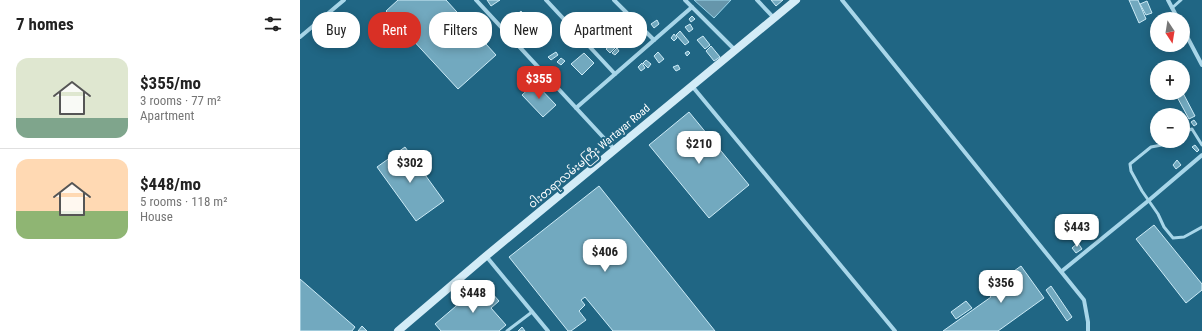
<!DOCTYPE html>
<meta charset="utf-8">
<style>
body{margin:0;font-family:"Roboto Condensed","Noto Sans Myanmar",sans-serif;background:#f2f2f2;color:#222;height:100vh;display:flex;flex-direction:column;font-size:15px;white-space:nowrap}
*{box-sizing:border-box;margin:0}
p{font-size:13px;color:#767676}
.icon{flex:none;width:22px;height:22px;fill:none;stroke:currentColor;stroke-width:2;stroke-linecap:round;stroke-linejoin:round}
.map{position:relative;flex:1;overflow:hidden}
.drawer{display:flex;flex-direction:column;background:#fff;width:300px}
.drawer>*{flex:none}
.guide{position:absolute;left:12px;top:12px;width:380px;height:36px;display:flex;gap:8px}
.needle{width:26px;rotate:168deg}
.controls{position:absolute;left:850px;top:12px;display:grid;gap:8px}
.controls a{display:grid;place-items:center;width:40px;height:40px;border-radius:50%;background:#fff;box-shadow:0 2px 10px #0003;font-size:20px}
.price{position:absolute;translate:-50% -34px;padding:0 9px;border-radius:8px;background:#fff;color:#222;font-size:13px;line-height:26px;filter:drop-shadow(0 1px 2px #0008)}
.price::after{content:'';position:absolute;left:50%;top:24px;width:12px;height:9px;margin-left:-6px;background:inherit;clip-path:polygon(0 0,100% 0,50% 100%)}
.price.on{background:#d93025;color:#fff}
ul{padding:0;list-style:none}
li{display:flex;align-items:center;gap:12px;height:100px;padding:0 16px}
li+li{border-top:1px solid #e0e0e0}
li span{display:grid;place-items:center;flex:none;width:112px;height:80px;border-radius:12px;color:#555}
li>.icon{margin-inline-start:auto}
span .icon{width:48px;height:48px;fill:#fffc;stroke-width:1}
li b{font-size:17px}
h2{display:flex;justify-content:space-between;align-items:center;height:48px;padding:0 16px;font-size:17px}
.tag{padding:0 14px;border-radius:16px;background:#fff;box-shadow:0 2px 10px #0003;font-size:14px;line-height:36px}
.tag.on{background:#d93025;color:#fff}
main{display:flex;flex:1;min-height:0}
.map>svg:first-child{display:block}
.water{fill:#6696ab;stroke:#9bd5eb}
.building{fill:#72a9bf;stroke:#ccebf7}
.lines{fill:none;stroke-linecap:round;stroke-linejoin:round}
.lane{stroke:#a8d6e9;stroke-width:3}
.street{stroke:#a8d6e9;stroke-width:4}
.secondary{stroke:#d3ecf7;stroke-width:8}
.labels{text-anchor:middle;stroke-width:4;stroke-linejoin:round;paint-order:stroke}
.street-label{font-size:11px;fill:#fff;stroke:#206684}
</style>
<main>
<section class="drawer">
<h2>7 homes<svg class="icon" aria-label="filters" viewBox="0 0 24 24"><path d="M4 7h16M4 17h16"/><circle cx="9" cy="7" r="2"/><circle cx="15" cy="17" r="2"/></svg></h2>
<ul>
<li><span style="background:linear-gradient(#dfe7d0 75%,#7fa58c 0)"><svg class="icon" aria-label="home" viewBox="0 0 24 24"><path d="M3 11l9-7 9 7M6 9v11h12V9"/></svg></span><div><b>$355/mo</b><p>3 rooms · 77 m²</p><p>Apartment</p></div></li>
<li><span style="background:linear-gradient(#ffd9b3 65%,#8fb573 0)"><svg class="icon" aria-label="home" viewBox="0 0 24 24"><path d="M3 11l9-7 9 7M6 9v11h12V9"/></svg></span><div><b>$448/mo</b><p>5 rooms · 118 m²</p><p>House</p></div></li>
</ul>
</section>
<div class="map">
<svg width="902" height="331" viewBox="0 0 902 331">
<rect width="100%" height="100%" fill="#206684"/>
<polygon class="water" points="394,0 431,0 414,18"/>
<g class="building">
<polygon points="98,0 146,0 196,55 158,89 86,11"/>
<polygon points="187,0 200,0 191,6"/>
<polygon points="471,0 483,0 476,6"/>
<polygon points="829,0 838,0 846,19 839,23"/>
<polygon points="847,1 852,13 846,15 840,4"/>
<polygon points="221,11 227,18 218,26 212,19"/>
<polygon points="392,16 395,19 391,22 389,19"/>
<polygon points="357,20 359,24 354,28 351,24"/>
<polygon points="296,24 300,28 291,36 287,32"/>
<polygon points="390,24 393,29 389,32 385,27"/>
<polygon points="329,25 334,29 327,37 322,32"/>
<polygon points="380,31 389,42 385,45 376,35"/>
<polygon points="336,33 339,36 333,42 330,39"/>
<polygon points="374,34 377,38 374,41 371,38"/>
<polygon points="403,36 410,45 405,49 397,40"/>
<polygon points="314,42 318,45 310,53 306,49"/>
<polygon points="411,46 420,57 414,61 406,51"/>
<polygon points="317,48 319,51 315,55 312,53"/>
<polygon points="388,51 390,53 387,56 385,53"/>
<polygon points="256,52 258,55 251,60 248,57"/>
<polygon points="358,52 364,59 359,63 354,56"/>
<polygon points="284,53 294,63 282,75 271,64"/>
<polygon points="261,58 265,61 261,65 257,62"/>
<polygon points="346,60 351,64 348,68 343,63"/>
<polygon points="342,63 345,68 341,71 338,67"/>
<polygon points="378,65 380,69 376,71 373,67"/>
<polygon points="235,83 256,105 243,117 222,95"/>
<polygon points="879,93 883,93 895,116 889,119 876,95"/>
<polygon points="389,112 449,185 409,218 349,145"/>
<polygon points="894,120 897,124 894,126 891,122"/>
<polygon points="884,122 888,128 885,130 883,127"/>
<polygon points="895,145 899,150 897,152 892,147"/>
<polygon points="105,147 144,201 116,221 77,167"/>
<polygon points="877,160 881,165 876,169 873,165"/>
<polygon points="299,186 415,331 313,331 285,297 281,300 285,305 279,311 286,320 271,331 268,331 209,257"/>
<polygon points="854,225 902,284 902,290 886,303 836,239"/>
<polygon points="778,243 782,249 776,253 772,248"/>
<polygon points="721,266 744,298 698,331 643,331 691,297 686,291"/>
<polygon points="0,279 55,327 52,331 0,331"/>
<polygon points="183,283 199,301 191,308 206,325 199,331 141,331 135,324"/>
<polygon points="751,286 772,317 767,321 746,290"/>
<polygon points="666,301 672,308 656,319 651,312"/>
<polygon points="62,326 67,331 58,331"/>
<polygon points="222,327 225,331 218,331"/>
</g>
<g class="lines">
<g class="lane">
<polyline points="872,8 881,0"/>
<polyline points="883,132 892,129 902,145"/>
<polyline points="870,141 867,144 851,147 830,164 831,171 842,191 858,214 864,227 873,238 884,237 902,227"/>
<polyline points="207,331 232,312"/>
</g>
<g class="street">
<polyline points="176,0 315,150"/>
<polyline points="246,0 315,74"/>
<polyline points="314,0 354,40"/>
<polyline points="385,0 435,50"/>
<polyline points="457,0 474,18"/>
<polyline points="542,0 784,300 788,322 788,331"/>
<polyline points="868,0 878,19"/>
<polyline points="883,29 902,65"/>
<polyline points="0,37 44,0"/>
<polyline points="392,86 595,331"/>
<polyline points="276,108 392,7"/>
<polyline points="186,256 248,331"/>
<polyline points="762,271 848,201 902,155"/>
</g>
<polyline class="secondary" points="98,331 186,256 496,0"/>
</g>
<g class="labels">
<g class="street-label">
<text transform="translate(289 156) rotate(-40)" y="4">ဝါးတရာလမ်းမကြီး Wartayar Road</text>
</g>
</g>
</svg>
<div class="controls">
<a><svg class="needle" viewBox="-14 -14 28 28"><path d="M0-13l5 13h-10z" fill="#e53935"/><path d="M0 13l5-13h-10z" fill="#767676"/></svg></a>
<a>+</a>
<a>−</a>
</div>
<b class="price on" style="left:239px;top:100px">$355</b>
<b class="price" style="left:399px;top:165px">$210</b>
<b class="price" style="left:110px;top:184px">$302</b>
<b class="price" style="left:777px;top:248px">$443</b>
<b class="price" style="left:305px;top:273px">$406</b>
<b class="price" style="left:701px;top:304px">$356</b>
<b class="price" style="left:173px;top:314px">$448</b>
<div class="guide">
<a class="tag">Buy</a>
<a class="tag on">Rent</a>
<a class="tag">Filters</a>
<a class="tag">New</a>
<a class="tag">Apartment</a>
</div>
</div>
</main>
